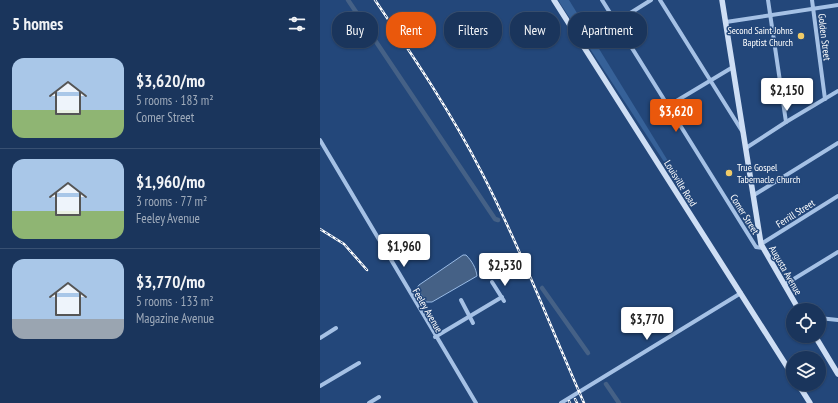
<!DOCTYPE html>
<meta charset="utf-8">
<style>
body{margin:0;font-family:"PT Sans Narrow",sans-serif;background:#233d62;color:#f1f3f6;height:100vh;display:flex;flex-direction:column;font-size:15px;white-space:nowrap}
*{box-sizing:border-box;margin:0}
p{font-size:13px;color:#9fabbb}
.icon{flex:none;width:22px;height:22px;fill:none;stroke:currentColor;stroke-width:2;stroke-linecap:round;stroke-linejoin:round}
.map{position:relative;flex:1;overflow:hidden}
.details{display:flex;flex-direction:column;background:#1a355c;width:320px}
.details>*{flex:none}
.hud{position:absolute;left:12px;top:12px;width:380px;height:36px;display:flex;gap:8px}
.fabs{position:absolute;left:466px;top:303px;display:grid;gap:8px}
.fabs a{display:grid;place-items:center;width:40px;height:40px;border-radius:50%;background:#1a355c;box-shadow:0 1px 3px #0004,0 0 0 1px #385072;font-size:20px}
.price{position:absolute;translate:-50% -34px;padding:0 9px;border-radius:4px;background:#fff;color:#222;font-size:13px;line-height:26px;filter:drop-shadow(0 1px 2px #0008)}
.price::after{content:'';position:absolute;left:50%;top:24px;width:12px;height:9px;margin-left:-6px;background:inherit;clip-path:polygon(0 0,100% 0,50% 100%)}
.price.selected{background:#ea580c;color:#fff}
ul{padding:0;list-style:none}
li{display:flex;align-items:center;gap:12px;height:100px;padding:0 12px}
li+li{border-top:1px solid #385072}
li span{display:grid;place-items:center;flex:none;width:112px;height:80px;border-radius:12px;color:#555}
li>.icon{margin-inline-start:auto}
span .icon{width:48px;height:48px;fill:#fffc;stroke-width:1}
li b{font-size:17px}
h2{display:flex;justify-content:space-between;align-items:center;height:48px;padding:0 12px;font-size:17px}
.tag{padding:0 14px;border-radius:16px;background:#1a355c;box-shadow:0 1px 3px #0004,0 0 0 1px #385072;font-size:14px;line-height:36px}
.tag.selected{background:#ea580c;color:#fff}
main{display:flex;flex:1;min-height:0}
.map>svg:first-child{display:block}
.green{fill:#366198}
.water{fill:#456186;stroke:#99bbe6}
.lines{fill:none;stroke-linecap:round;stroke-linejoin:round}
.canal{stroke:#456186;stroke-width:4.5}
.street{stroke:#a5c1e5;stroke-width:4}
.secondary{stroke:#cedef4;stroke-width:5.5}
.rail-casing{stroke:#fff;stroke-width:2.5}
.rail{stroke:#23477a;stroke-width:1;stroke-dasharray:3;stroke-linecap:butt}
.poi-dot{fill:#f0cb68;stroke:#23477a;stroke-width:1.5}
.labels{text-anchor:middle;stroke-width:3;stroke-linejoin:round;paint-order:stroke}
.poi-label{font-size:10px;fill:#fff;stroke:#23477a;text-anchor:end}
.street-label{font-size:10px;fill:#fff;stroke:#23477a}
</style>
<main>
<section class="details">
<h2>5 homes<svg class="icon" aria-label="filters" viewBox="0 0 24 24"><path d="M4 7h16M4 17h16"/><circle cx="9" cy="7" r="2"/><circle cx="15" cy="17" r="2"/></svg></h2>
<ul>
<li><span style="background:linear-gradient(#a9c7e8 65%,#8fb573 0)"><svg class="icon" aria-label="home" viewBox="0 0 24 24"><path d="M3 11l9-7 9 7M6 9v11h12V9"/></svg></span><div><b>$3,620/mo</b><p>5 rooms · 183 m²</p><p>Comer Street</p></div></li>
<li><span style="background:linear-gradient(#a9c7e8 65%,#8fb573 0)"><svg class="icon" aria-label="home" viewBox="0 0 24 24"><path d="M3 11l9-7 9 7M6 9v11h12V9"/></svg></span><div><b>$1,960/mo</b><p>3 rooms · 77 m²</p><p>Feeley Avenue</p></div></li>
<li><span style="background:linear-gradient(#a9c7e8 75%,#9aa5b1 0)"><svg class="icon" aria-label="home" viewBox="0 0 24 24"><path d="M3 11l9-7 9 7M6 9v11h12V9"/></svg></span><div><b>$3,770/mo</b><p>5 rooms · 133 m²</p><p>Magazine Avenue</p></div></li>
</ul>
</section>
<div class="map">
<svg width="518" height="403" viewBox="0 0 518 403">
<rect width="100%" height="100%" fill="#23477a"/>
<polygon class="green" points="238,0 249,0 356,174 352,174"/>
<path class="water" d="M143 255H146C152 261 156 268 157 276L112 302H106L97 288 99 285Z"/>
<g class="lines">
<g class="canal">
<polyline points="28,0 175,219 178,220"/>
<polyline points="222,288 268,353"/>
<polyline points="286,384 299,403"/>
</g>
<g class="street">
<polyline points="282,0 436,247 443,248"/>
<polyline points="340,0 422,131"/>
<polyline points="448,0 466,122"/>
<polyline points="492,0 505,99"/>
<polyline points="296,22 331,0"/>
<polyline points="406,22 518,5"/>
<polyline points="348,106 413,67"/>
<polyline points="0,140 156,403"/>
<polyline points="426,148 466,122 518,91"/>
<polyline points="434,195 518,143"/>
<polyline points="441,244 518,196"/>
<polyline points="172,282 184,301"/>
<polyline points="464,285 518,252"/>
<polyline points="141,300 153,323"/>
<polyline points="499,318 518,320"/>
<polyline points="115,337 182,297"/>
<polyline points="0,338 16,328"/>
<polyline points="0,386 39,363"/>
<polyline points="49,403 59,397"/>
<polyline points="241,403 421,293"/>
</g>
<g class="secondary">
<polyline points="234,0 473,376"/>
<polyline points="402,0 441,244 479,310"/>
<polyline points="495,336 518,374"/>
<polyline points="478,384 490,403"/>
</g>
<defs>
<g id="rail">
<path d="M55 0C93 56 131 112 162 173 200 247 230 326 264 403"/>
<polyline points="0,229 24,244 47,270"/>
<polyline points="255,399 257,403"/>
<polyline points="249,401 250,403"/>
</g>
</defs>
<use href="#rail" class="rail-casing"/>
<use href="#rail" class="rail"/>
</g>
<g class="poi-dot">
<circle cx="481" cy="36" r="4"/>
<circle cx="409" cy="173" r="4"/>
</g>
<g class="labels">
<g class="poi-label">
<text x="473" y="34">Second Saint Johns<tspan x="473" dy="12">Baptist Church</tspan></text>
<text x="417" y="171" text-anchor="start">True Gospel<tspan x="417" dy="12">Tabernacle Church</tspan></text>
</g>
<g class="street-label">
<text transform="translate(505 37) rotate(83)" y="4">Golden Street</text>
<text transform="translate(361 183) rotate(58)" y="4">Louisville Road</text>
<text transform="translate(475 213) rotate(-32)" y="4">Ferrill Street</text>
<text transform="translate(425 214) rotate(58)" y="4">Comer Street</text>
<text transform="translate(466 270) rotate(60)" y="4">Augusta Avenue</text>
<text transform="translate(108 310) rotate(60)" y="4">Feeley Avenue</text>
</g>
</g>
</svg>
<div class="fabs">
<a><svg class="icon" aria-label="locate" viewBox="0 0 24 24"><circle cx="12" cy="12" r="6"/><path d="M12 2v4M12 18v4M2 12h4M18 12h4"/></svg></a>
<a><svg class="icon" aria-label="layers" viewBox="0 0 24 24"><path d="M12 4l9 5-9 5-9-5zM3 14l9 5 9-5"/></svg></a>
</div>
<b class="price" style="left:467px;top:112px">$2,150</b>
<b class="price selected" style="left:356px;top:133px">$3,620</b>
<b class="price" style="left:84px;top:268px">$1,960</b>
<b class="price" style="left:185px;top:287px">$2,530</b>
<b class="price" style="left:327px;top:341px">$3,770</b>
<div class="hud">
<a class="tag">Buy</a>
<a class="tag selected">Rent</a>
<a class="tag">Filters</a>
<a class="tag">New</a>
<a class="tag">Apartment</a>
</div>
</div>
</main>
